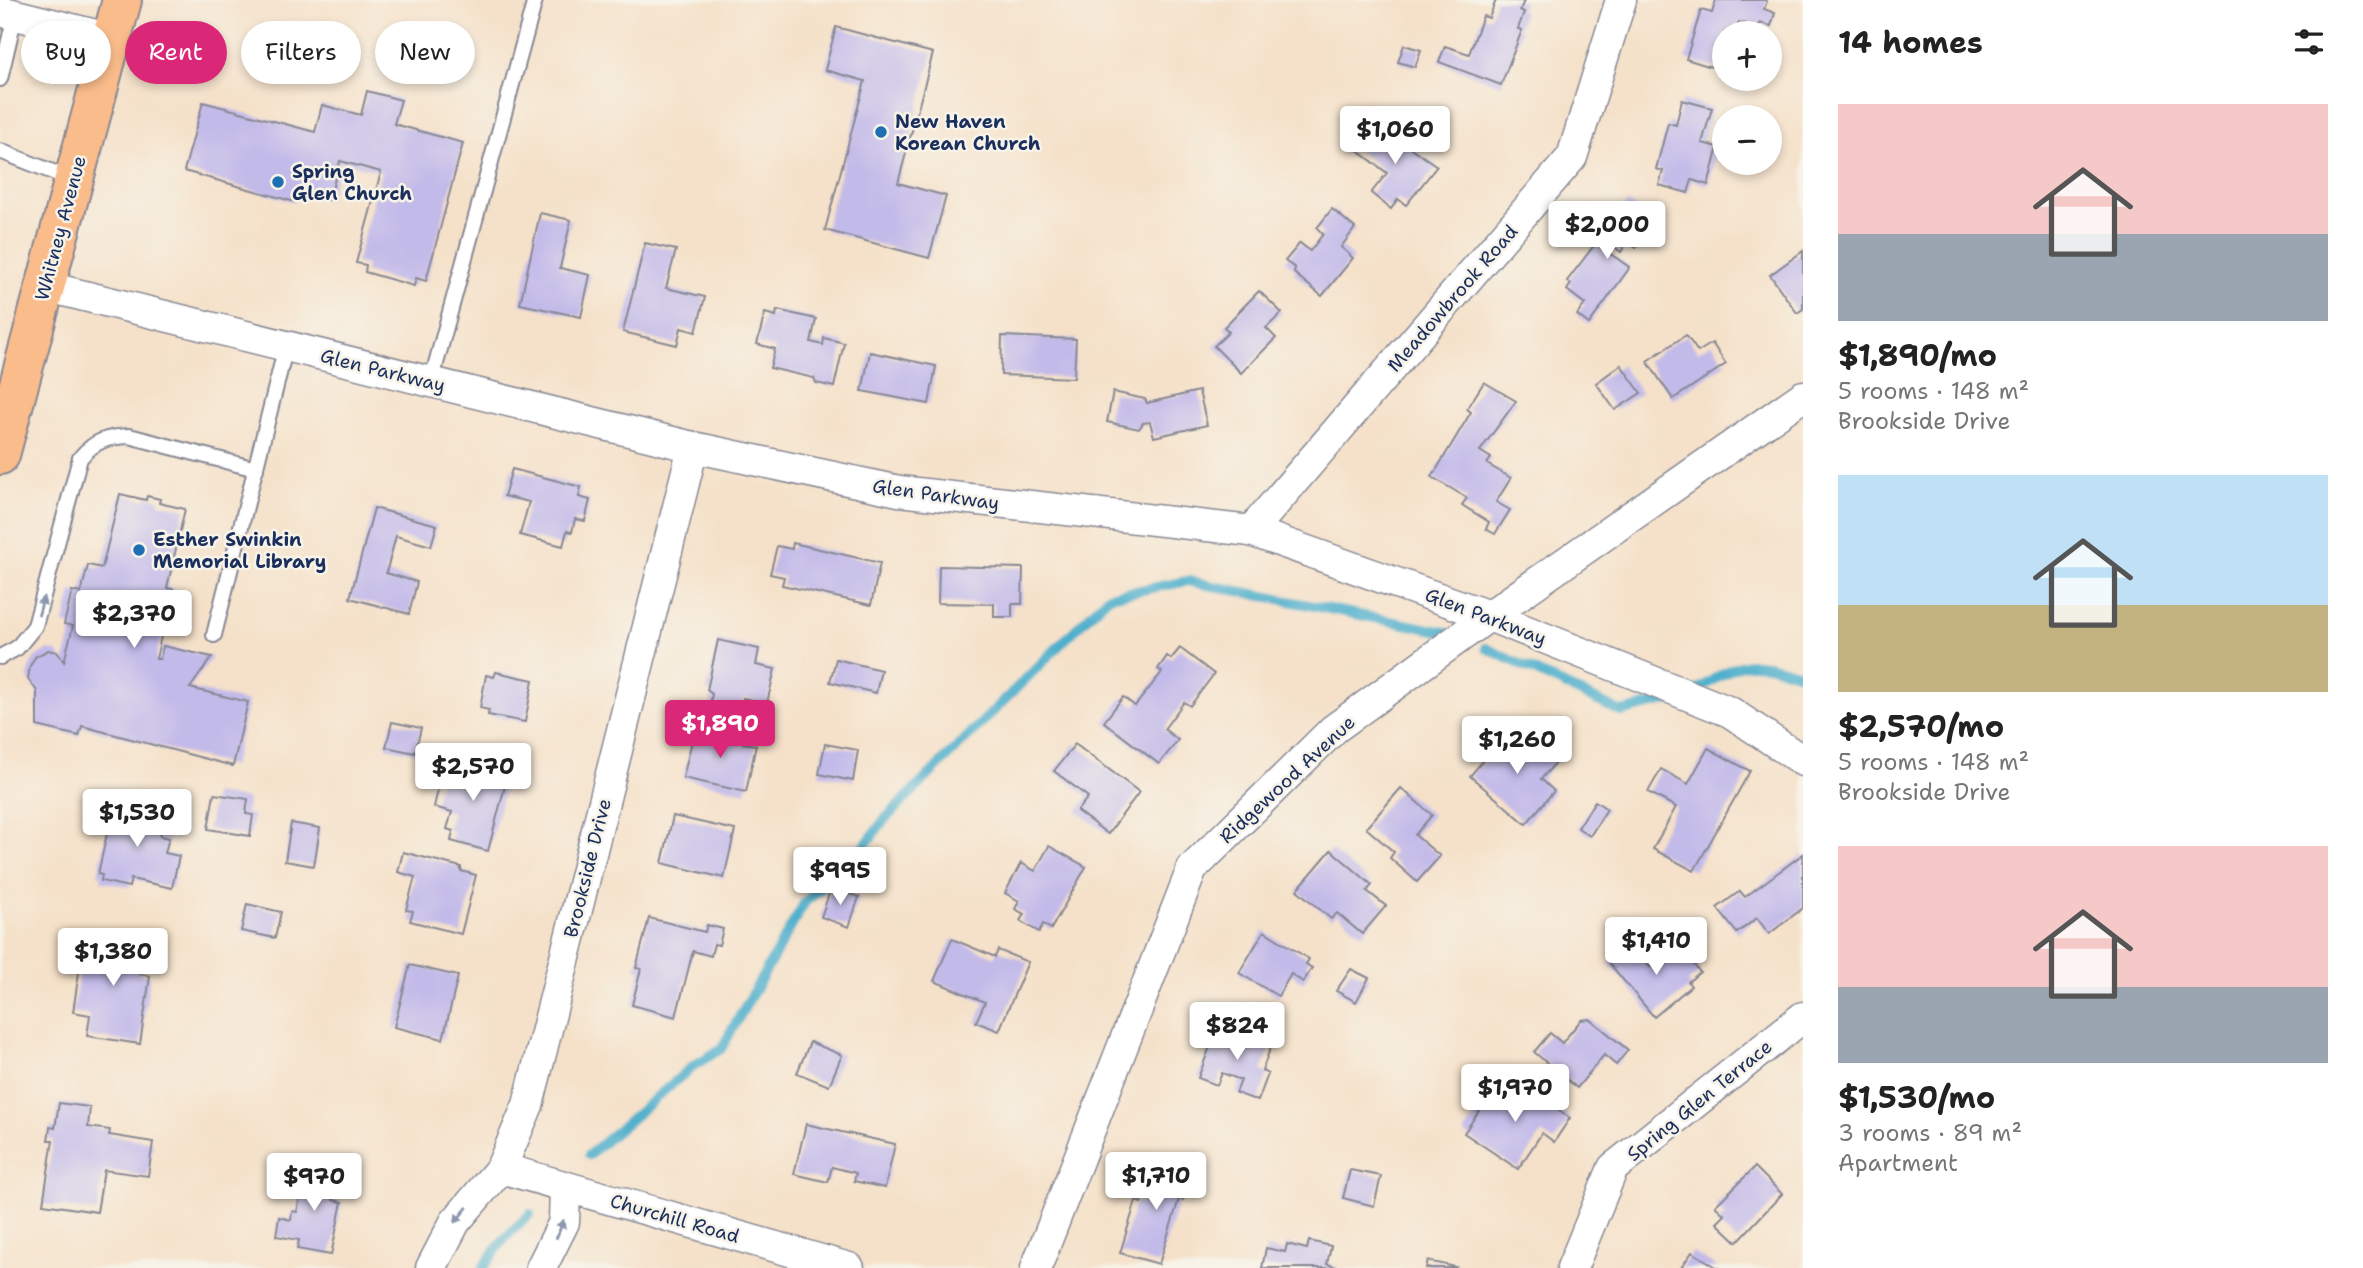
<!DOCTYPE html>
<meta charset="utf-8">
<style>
body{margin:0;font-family:"Shantell Sans",sans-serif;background:#f2f2f2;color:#222;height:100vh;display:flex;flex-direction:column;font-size:26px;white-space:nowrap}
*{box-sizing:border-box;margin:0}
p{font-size:23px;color:#767676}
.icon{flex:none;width:38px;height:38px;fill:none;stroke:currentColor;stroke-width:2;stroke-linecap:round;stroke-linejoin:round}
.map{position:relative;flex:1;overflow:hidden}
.sheet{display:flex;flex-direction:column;background:#fff;width:560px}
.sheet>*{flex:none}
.top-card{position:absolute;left:21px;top:21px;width:665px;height:63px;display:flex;gap:14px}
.fabs{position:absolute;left:1712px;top:21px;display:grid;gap:14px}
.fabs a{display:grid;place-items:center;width:70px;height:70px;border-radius:50%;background:#fff;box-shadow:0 4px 10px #0003;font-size:35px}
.price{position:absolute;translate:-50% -60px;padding:0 16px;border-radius:7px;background:#fff;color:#222;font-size:23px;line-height:46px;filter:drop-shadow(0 2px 4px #0008)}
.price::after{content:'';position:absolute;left:50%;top:42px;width:21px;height:16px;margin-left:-10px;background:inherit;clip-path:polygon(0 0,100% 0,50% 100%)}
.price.selected{background:#db2777;color:#fff}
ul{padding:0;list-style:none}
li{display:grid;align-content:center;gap:14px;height:371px;padding:0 35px}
li span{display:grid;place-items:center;height:217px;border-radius:0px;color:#555}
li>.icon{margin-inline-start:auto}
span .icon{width:126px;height:126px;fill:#fffc;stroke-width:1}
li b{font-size:30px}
h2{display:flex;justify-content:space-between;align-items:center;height:84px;padding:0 35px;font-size:30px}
.tag{padding:0 24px;border-radius:32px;background:#fff;box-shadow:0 4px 10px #0003;font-size:24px;line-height:63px}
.tag.selected{background:#db2777;color:#fff}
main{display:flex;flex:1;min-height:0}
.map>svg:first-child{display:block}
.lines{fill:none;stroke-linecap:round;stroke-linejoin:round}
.stream{stroke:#4dafcc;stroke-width:10}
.building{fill:#c2bae9}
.lane-casing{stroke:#888894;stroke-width:18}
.street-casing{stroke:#888894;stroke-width:33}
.primary-casing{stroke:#888894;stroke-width:42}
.lane{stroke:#fff;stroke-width:14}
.street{stroke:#fff;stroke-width:30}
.primary{stroke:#fabc8b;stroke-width:38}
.oneway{fill:#8d97ae}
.poi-dot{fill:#1f6fb2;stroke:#f7f3e8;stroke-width:2.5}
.labels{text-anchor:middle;stroke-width:5;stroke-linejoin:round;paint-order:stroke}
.poi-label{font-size:19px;font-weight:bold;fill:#1b2f5e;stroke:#f7f3e8;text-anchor:start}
.street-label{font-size:19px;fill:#1b2f5e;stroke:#f7f3e8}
</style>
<main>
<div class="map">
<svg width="1803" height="1268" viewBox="0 0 1803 1268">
<rect width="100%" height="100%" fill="#f7f3e8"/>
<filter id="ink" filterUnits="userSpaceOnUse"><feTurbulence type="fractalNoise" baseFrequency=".0143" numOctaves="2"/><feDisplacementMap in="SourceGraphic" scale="14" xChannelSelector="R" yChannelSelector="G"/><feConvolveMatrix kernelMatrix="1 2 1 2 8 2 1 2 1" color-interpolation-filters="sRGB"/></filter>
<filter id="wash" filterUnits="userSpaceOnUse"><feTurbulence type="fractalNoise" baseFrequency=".00686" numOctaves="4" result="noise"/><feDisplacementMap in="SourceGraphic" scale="28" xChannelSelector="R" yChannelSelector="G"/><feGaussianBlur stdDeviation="1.57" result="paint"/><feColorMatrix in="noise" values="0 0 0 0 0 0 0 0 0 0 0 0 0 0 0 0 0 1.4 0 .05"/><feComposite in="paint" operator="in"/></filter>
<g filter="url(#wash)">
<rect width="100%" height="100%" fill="#f5e1c9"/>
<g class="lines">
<g class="stream">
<polyline points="1486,648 1621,712 1675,699"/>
<path d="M1695 692C1743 659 1747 657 1803 675"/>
<polyline points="589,1155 693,1066 721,1049 805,902 853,861 885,819 1109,596 1188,581 1445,632"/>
<polyline points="483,1268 504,1239 530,1214"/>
</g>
</g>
<g id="blocks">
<g class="building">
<polygon points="1496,0 1524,1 1520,10 1524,12 1518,29 1522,30 1501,85 1439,62 1445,46 1469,54 1483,16 1489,18"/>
<polygon points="1716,0 1764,0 1767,1 1764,9 1775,13 1771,26 1760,23 1758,28 1739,22 1735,33 1724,33 1724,71 1686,59 1701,10 1712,13"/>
<polygon points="836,27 933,53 898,183 946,196 929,258 825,230 865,81 825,70"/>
<polygon points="1404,45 1421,50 1415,67 1398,62"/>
<polygon points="367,91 401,100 394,124 463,143 426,281 416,278 414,286 365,272 366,265 356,263 381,172 340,161 329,200 298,191 295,202 184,171 203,102 315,132 322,105 361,115"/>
<polygon points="1682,100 1712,108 1702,143 1718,147 1708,185 1692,180 1688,193 1659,185 1663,171 1656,169 1668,123 1676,125"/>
<polygon points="1374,123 1437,166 1406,205 1398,199 1391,209 1371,193 1387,173 1355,148"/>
<polygon points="1627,202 1655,222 1636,248 1627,242 1621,252 1613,246 1608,252 1629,267 1628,270 1589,324 1577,315 1585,304 1567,290 1571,284 1567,281"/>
<polygon points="1332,209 1355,228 1341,247 1353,258 1322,296 1294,273 1295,268 1285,261 1300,243 1310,251 1323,234 1317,228"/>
<polygon points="540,213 571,220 560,268 590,275 581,317 520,304"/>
<polygon points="645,243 676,250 666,288 705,297 696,332 681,328 677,345 623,332"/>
<polygon points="1803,251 1803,309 1797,313 1770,275"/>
<polygon points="1259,291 1282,313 1266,328 1276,338 1241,373 1214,346 1229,332 1224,327"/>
<polygon points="777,310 816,319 811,342 823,345 824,338 844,343 834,387 816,383 814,378 770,368 775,349 757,344 765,313 776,316"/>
<polygon points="1686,335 1698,352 1712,343 1726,364 1673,399 1647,361"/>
<polygon points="1002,336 1076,339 1074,378 1001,375"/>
<polygon points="870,352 936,366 929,404 862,391"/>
<polygon points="1621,365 1641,393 1615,410 1596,383"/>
<polygon points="1484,382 1516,401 1480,451 1491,458 1487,464 1511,478 1496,502 1510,510 1495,534 1486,529 1489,522 1462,505 1467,498 1432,477 1471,412 1467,409"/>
<polygon points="1199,391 1207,425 1154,437 1150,422 1143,423 1139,429 1107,422 1113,392 1145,399 1147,403"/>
<polygon points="512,469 581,487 579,497 590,500 585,521 575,519 572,532 567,531 563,546 520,535 529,502 504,496"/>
<polygon points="120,494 146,500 147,496 160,499 159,503 185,509 167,588 173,589 168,607 176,609 172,625 164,623 156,659 160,659 163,646 212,657 190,688 248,702 233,766 82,726 79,736 37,726 37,691 28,679 30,666 35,657 48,650 57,652 64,662 73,626 64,624 72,591 81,593 88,565 102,568"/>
<polygon points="374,508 437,525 431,546 396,536 386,573 417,582 409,614 350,598"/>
<polygon points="793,543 880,563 871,605 782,585 784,577 770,574 777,546 792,549"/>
<polygon points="939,566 1023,568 1022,604 1012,604 1012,617 994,617 994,604 938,603"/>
<polygon points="718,640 759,649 756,665 775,669 767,703 743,698 740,709 710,703 712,694 707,690"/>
<polygon points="1180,648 1214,674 1190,706 1184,702 1164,729 1178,740 1159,764 1104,722 1123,697 1135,706 1162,672 1158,669 1167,656 1171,659"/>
<polygon points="836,659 881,670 876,693 830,682"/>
<polygon points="496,672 533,680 525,722 488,715 489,710 480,708 486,675 494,677"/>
<polygon points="392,722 421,728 415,753 386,747"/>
<polygon points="695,728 741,738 743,743 756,745 746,792 683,778"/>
<polygon points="1525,732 1558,760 1541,779 1554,791 1526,824 1470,776 1498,743 1508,752"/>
<polygon points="825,744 858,750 853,781 819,774"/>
<polygon points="1075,744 1139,792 1108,834 1077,811 1088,797 1054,771"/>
<polygon points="1708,748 1750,771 1694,871 1653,849 1676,807 1648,792 1661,769 1688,784"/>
<polygon points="465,760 509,771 488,851 451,841 453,831 447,829 452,812 434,807 441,776 460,781"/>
<polygon points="1401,788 1432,815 1415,835 1440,856 1417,882 1390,858 1394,852 1366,828"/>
<polygon points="214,794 248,799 246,814 253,815 250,836 208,829"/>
<polygon points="1595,801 1607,809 1590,836 1578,828"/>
<polygon points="114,802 165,813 160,836 169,838 165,853 179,856 172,888 131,879 129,887 101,881 102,875 98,874"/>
<polygon points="673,816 735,830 724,878 662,863"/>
<polygon points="291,823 320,828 314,866 285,861"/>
<polygon points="1049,846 1086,867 1051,929 1043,924 1039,932 1020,921 1024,914 1015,909 1019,901 1005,893 1021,863 1035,871"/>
<polygon points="1331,850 1372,885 1367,891 1386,906 1362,934 1337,913 1331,919 1297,890"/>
<polygon points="403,852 461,867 461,871 476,875 461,934 410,921 413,911 406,910 415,877 398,872"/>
<polygon points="1803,854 1803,908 1769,934 1757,918 1737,933 1717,908 1740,891 1745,897"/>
<polygon points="831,888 859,897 849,927 821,917"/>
<polygon points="247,904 281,912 275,938 241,931"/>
<polygon points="649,918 705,932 707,925 723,929 719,945 714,944 711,956 693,951 676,1017 632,1005 641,969 636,968"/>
<polygon points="1264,931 1309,959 1306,964 1312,968 1303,982 1291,974 1278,996 1239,973"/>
<polygon points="95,933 145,941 140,974 150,976 140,1044 87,1036 90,1015 73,1012 84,939 94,941"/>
<polygon points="952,939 995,957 998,950 1028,962 999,1031 976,1022 985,1002 934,981"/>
<polygon points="1631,945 1650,967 1678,945 1700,972 1688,982 1691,986 1654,1017 1609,963"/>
<polygon points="410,965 458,976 443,1039 394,1027"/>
<polygon points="1351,969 1369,978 1356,1002 1336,991"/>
<polygon points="1590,1019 1628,1050 1616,1065 1604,1055 1577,1088 1534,1052 1550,1033 1562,1043 1581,1020"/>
<polygon points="1218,1026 1271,1046 1262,1071 1268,1074 1258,1101 1236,1093 1241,1080 1222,1073 1217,1085 1198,1078"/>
<polygon points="810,1042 842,1055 829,1086 797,1073"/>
<polygon points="1499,1082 1526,1100 1532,1092 1570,1118 1554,1142 1542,1133 1518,1169 1464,1133"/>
<polygon points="59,1103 90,1107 88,1127 110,1130 109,1135 153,1142 148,1176 104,1170 97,1212 43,1204 53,1140 48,1140 50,1127 55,1128"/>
<polygon points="806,1124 895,1144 885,1188 854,1181 856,1173 832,1167 828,1182 794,1174"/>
<polygon points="1155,1158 1193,1170 1183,1200 1179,1199 1159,1264 1120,1253 1136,1201 1141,1203"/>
<polygon points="306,1166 338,1173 333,1200 342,1202 331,1255 297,1249 299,1240 276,1236 279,1217 291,1220 292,1211 297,1212"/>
<polygon points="1755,1167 1782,1194 1737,1242 1717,1223 1725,1215 1715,1206"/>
<polygon points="1350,1170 1381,1176 1374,1206 1343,1198"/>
<polygon points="1309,1241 1331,1246 1327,1264 1339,1268 1262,1268 1266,1248 1285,1252 1287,1244 1307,1249"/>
<polygon points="1692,1252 1718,1268 1681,1268"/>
<polygon points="1428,1261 1456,1267 1455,1268 1426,1268"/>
</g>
</g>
</g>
<g filter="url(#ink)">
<use href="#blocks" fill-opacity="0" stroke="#888894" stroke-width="2"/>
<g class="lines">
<defs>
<g id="lane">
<polyline points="0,79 15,15"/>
<polyline points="0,151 73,180"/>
<polyline points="431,382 535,0"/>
<polyline points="214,635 286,346"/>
<path d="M0 657 17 648 35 626 80 458C94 441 107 437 129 436L256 469"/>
</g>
<g id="street">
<polyline points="0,11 112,39"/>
<polyline points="44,286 693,447 899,491 1251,531 1489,616 1730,712 1803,761"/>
<polyline points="1251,531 1572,157 1621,0"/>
<polyline points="501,1168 849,1268"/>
<polyline points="431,1268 455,1222 501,1168 528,1105 693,447"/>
<polyline points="541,1268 564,1222 565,1187"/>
<polyline points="1036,1268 1192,869 1334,729 1489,616 1803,396"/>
<polyline points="1572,1268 1613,1168 1803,1017"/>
</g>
<polyline id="primary" points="0,455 122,0"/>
</defs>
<use href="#lane" class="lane-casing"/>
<use href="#street" class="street-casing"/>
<use href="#primary" class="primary-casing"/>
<use href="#lane" class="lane"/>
<use href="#street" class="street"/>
<use href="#primary" class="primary"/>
</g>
<defs><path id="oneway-solid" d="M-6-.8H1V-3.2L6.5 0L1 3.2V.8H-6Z" transform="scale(1.75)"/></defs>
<g class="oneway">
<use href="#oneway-solid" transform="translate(41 606) rotate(-75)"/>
<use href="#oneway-solid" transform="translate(461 1215) rotate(129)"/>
<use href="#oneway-solid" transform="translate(560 1229) rotate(-68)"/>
</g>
</g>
<g class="poi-dot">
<circle cx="881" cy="132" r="7"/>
<circle cx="278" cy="182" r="7"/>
<circle cx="139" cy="550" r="7"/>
</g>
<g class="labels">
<g class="poi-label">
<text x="895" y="128">New Haven<tspan x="895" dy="22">Korean Church</tspan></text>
<text x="292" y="178">Spring<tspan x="292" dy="22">Glen Church</tspan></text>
<text x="153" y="546">Esther Swinkin<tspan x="153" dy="22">Memorial Library</tspan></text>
</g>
<g class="street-label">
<text transform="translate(60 228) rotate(-75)" y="7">Whitney Avenue</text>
<text transform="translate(1452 298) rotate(-49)" y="7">Meadowbrook Road</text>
<text transform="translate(383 370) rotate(14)" y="7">Glen Parkway</text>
<text transform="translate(936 494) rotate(8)" y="7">Glen Parkway</text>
<text transform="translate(1486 616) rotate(21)" y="7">Glen Parkway</text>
<text transform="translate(1287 779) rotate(-43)" y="7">Ridgewood Avenue</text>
<text transform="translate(587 868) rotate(-76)" y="7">Brookside Drive</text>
<text transform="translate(1699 1100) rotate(-39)" y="7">Spring Glen Terrace</text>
<text transform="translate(675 1218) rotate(16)" y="7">Churchill Road</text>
</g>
</g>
</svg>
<div class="fabs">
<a>+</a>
<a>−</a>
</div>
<b class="price" style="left:1395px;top:166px">$1,060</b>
<b class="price" style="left:1607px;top:261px">$2,000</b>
<b class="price" style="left:134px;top:650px">$2,370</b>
<b class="price selected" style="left:720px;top:760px">$1,890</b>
<b class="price" style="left:1517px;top:776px">$1,260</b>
<b class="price" style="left:473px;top:803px">$2,570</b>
<b class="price" style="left:137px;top:849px">$1,530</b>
<b class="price" style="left:840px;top:907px">$995</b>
<b class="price" style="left:1656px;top:977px">$1,410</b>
<b class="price" style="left:113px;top:988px">$1,380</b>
<b class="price" style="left:1237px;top:1062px">$824</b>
<b class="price" style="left:1515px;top:1124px">$1,970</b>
<b class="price" style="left:1156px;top:1212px">$1,710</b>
<b class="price" style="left:314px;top:1213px">$970</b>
<div class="top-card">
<a class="tag">Buy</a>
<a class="tag selected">Rent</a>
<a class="tag">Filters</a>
<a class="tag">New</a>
</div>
</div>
<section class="sheet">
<h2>14 homes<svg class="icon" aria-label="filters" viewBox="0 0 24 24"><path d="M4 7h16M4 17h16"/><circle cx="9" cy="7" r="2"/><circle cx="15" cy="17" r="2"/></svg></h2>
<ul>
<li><span style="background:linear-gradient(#f6c9c9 60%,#9aa5b1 0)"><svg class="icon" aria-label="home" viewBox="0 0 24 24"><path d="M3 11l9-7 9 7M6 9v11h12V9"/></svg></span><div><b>$1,890/mo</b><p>5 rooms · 148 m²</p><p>Brookside Drive</p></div></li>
<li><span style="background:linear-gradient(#bfe0f5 60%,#c2b280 0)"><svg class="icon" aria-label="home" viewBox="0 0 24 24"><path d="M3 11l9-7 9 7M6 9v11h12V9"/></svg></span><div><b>$2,570/mo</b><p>5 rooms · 148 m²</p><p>Brookside Drive</p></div></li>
<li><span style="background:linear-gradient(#f6c9c9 65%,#9aa5b1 0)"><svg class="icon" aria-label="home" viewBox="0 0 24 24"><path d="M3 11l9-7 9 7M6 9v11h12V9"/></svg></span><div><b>$1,530/mo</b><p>3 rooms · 89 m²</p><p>Apartment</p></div></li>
</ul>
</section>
</main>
